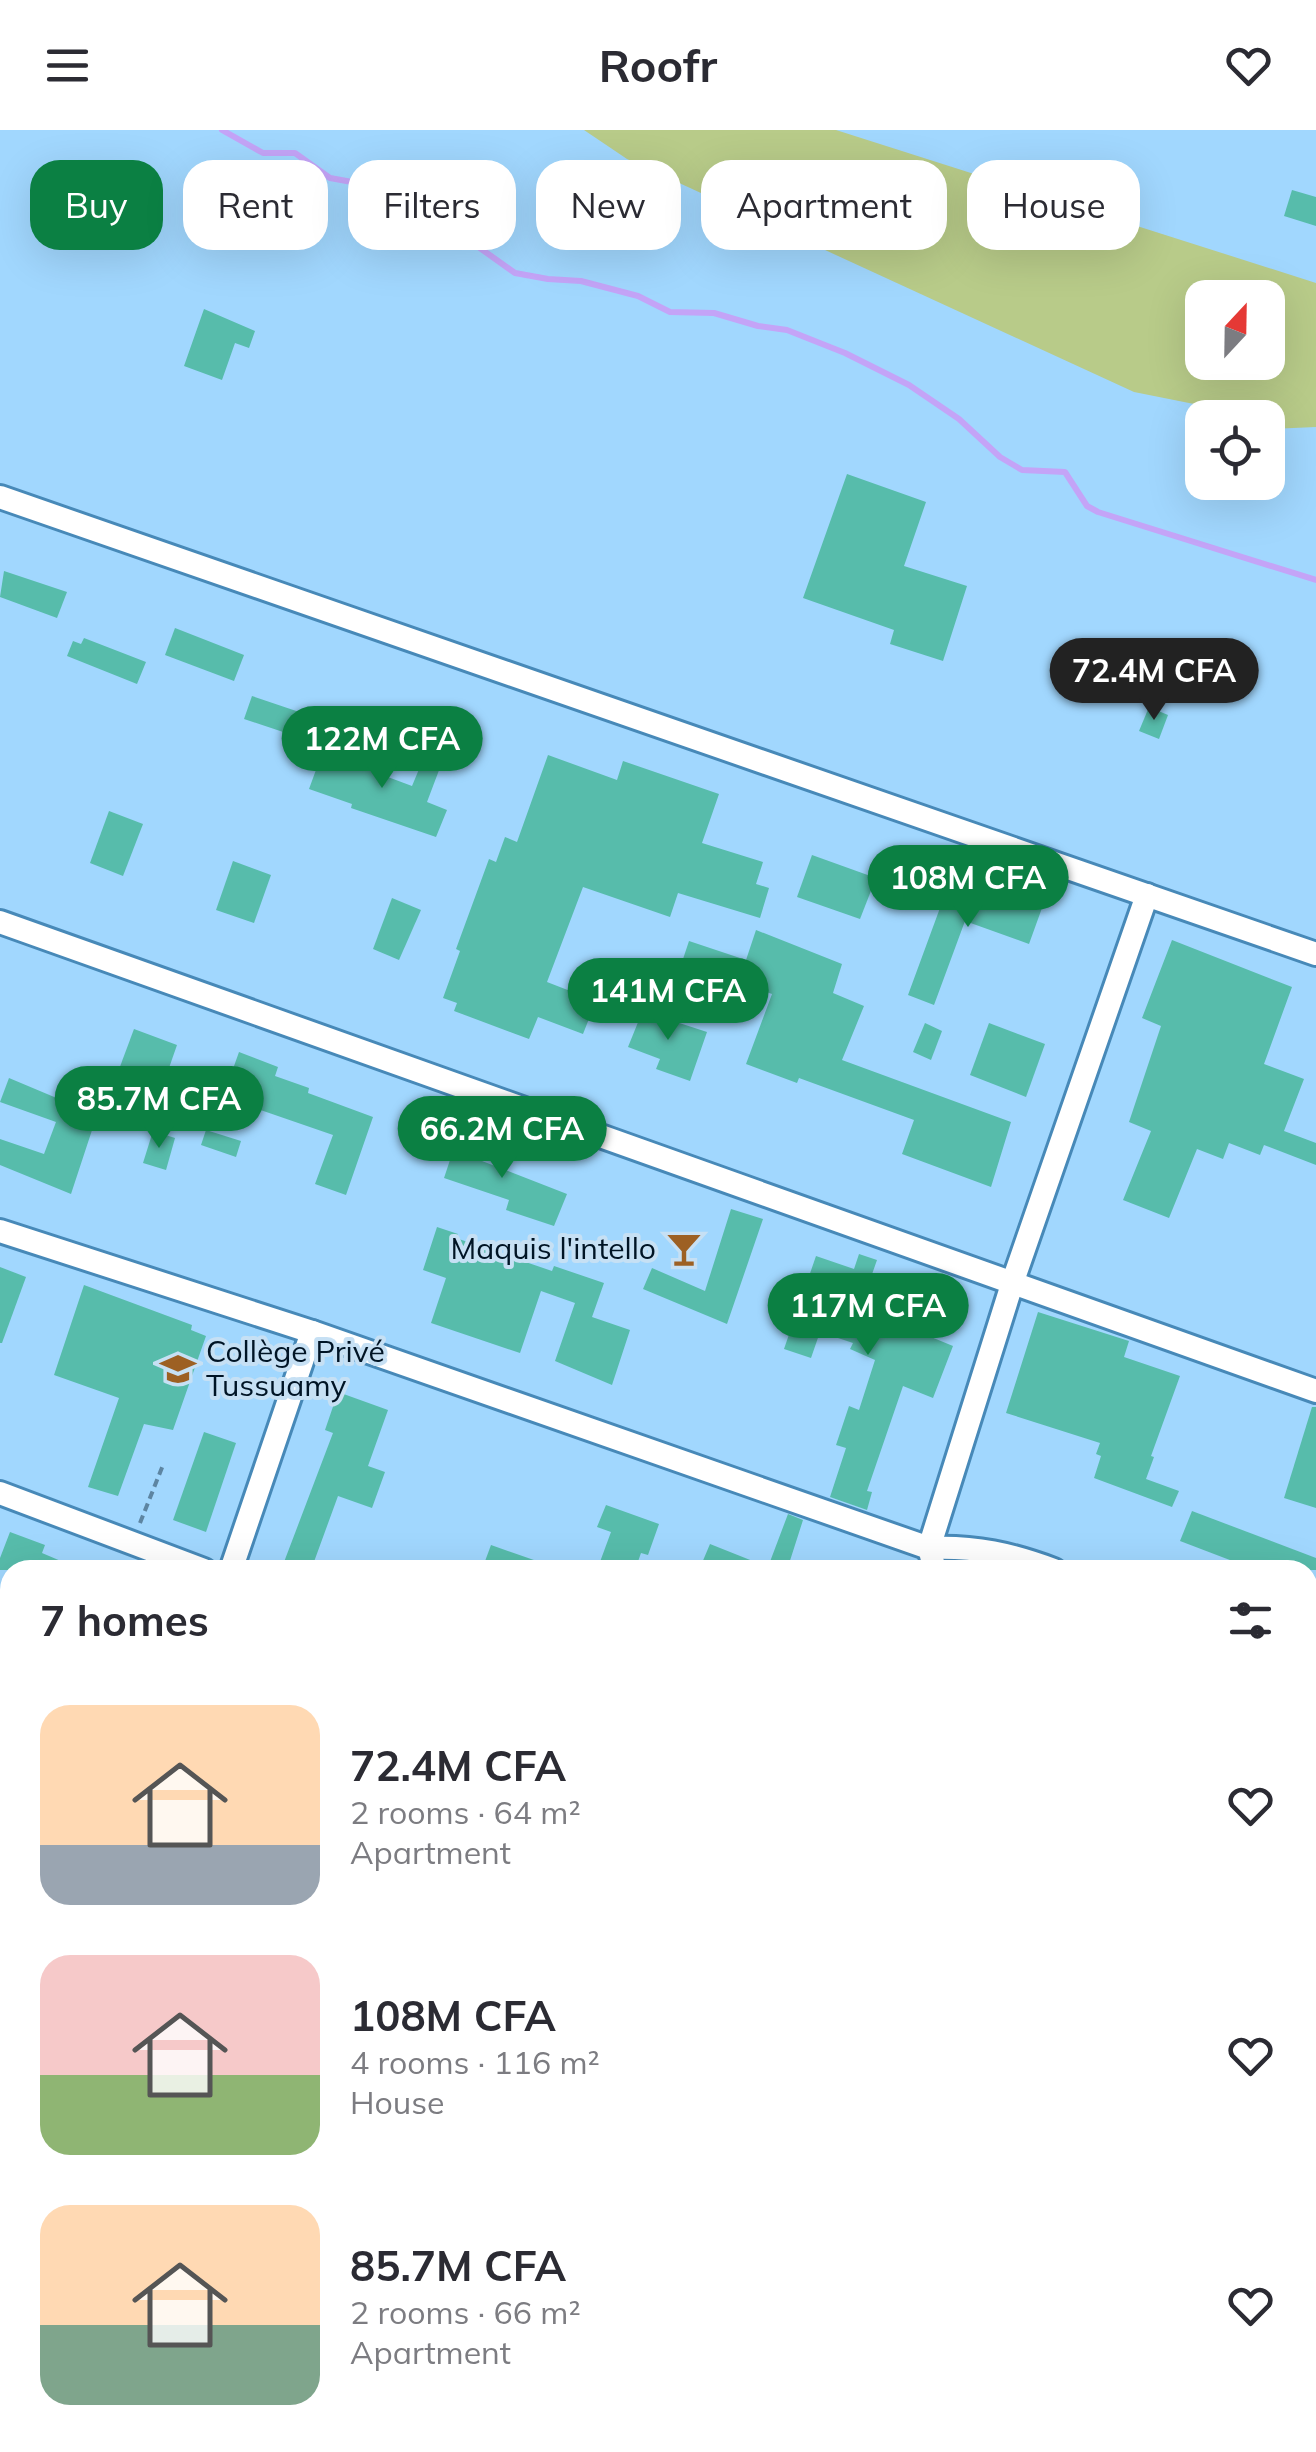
<!DOCTYPE html>
<meta charset="utf-8">
<style>
body{margin:0;font-family:Mulish,sans-serif;background:#f7f7f7;color:#2b2b33;height:100vh;display:flex;flex-direction:column;font-size:38px;white-space:nowrap}
*{box-sizing:border-box;margin:0}
p{font-size:32px;color:#7c7c81}
.icon{flex:none;width:55px;height:55px;fill:none;stroke:currentColor;stroke-width:2;stroke-linecap:round;stroke-linejoin:round}
.map{position:relative;flex:1;overflow:hidden}
.panel{position:absolute;left:0px;top:1430px;width:1318px;height:892px;display:flex;flex-direction:column;background:#fff;border-radius:30px 30px 0 0;box-shadow:0 10px 40px #0002}
.panel>*{flex:none}
.top-card{position:absolute;left:30px;top:30px;width:1258px;height:90px;display:flex;gap:20px}
.needle{width:65px;rotate:22deg}
.controls{position:absolute;left:1185px;top:150px;display:grid;gap:20px}
.controls a{display:grid;place-items:center;width:100px;height:100px;border-radius:20px;background:#fff;box-shadow:0 10px 40px #0002;font-size:50px}
.price{position:absolute;translate:-50% -85px;padding:0 22px;border-radius:35px;background:#0b8043;color:#fff;font-size:32px;line-height:65px;filter:drop-shadow(0 2px 5px #0008)}
.price::after{content:'';position:absolute;left:50%;top:60px;width:30px;height:22px;margin-left:-15px;background:inherit;clip-path:polygon(0 0,100% 0,50% 100%)}
.price.on{background:#222;color:#fff}
ul{padding:0;list-style:none}
li{display:flex;align-items:center;gap:30px;height:250px;padding:0 40px}
li span{display:grid;place-items:center;flex:none;width:280px;height:200px;border-radius:30px;color:#555}
li>.icon{margin-inline-start:auto}
span .icon{width:120px;height:120px;fill:#fffc;stroke-width:1}
li b{font-size:42px}
h2{display:flex;justify-content:space-between;align-items:center;height:120px;padding:0 40px;font-size:42px}
.chip{padding:0 35px;border-radius:30px;background:#fff;box-shadow:0 10px 40px #0002;font-size:35px;line-height:90px}
.chip.on{background:#0b8043;color:#fff}
header{display:flex;justify-content:space-between;align-items:center;height:130px;padding:0 40px;background:#fff;font-size:45px;font-weight:700}
.map>svg:first-child{display:block}
.green{fill:#b8cb89;fill-rule:evenodd}
.lines{fill:none;stroke-linecap:round;stroke-linejoin:round}
.stream{stroke:#c4a4f7;stroke-width:6}
.building{fill:#57bcab}
.minor-casing{stroke:#4789b8;stroke-width:28}
.path{stroke:#5d85a2;stroke-width:4;stroke-dasharray:8 5;stroke-linecap:butt}
.minor{stroke:#fff;stroke-width:22}
.labels{text-anchor:middle;stroke-width:8;stroke-linejoin:round;paint-order:stroke}
.poi-label{font-size:30px;fill:#001425;stroke:#c6e0f4;text-anchor:end}
</style>
<header><svg class="icon" aria-label="menu" viewBox="0 0 24 24"><path d="M4 6h16M4 12h16M4 18h16"/></svg>Roofr<svg class="icon" aria-label="heart" viewBox="0 0 24 24"><path d="M12 20l-8-8c-3-5 5-10 8-4 3-6 11-1 8 4z"/></svg></header>
<div class="map">
<svg width="1316" height="2322" viewBox="0 0 1316 2322">
<rect width="100%" height="100%" fill="#a1d7fe"/>
<path class="green" d="M584 0H836L1316 153V297L1268 299V288H1202V291L1194 274 1134 262 627 29ZM1202 168H1268V232H1202Z"/>
<g class="lines">
<polyline class="stream" points="222,0 263,23 295,23 330,48 363,54 470,111 515,143 548,149 581,151 638,166 670,182 714,183 758,196 787,200 845,223 909,255 959,289 1000,327 1022,340 1065,342 1087,376 1098,382 1316,450"/>
</g>
<g class="building">
<polygon points="1292,60 1316,67 1316,96 1284,86"/>
<polygon points="204,179 255,201 249,218 235,213 222,250 184,236"/>
<polygon points="847,344 926,372 904,436 967,456 943,531 890,514 894,500 803,468"/>
<polygon points="4,441 67,462 57,488 0,467"/>
<polygon points="175,498 244,525 234,551 165,525"/>
<polygon points="84,508 146,532 137,554 67,526 73,511 81,514"/>
<polygon points="252,566 320,589 313,612 244,589"/>
<polygon points="1149,577 1168,585 1159,609 1139,601"/>
<polygon points="324,618 363,632 361,637 412,656 427,620 444,627 427,672 447,680 436,707 351,678 352,674 309,659"/>
<polygon points="548,625 617,650 623,631 719,664 702,713 763,732 756,754 769,758 760,788 678,763 670,787 583,757 547,852 596,871 583,904 538,887 529,909 454,881 457,873 443,868 460,821 456,819 489,729 496,732 505,707 517,712"/>
<polygon points="109,681 143,694 123,746 90,733"/>
<polygon points="812,725 876,748 860,789 797,767"/>
<polygon points="233,731 271,745 254,793 216,780"/>
<polygon points="951,748 1042,778 1029,814 965,791 934,875 908,865"/>
<polygon points="392,768 421,780 399,830 373,819"/>
<polygon points="756,800 842,834 833,863 864,876 842,930 1011,992 991,1057 902,1024 914,990 799,948 797,953 746,934 772,864 711,843 703,866 674,856 689,811 746,830"/>
<polygon points="1172,810 1292,857 1264,934 1304,949 1284,1001 1316,1013 1316,1035 1264,1015 1260,1025 1229,1013 1223,1029 1197,1019 1169,1088 1123,1070 1151,1001 1129,992 1161,896 1142,888"/>
<polygon points="645,875 666,883 664,888 707,902 690,951 656,939 660,929 628,917"/>
<polygon points="925,893 942,901 931,930 913,922"/>
<polygon points="989,893 1045,914 1026,967 970,945"/>
<polygon points="134,899 177,915 162,958 118,942"/>
<polygon points="239,922 278,937 275,946 309,958 308,963 373,987 346,1065 315,1054 333,1005 223,967"/>
<polygon points="9,948 97,985 71,1064 0,1035 0,1009 44,1024 56,992 0,972"/>
<polygon points="461,997 490,1007 482,1031 567,1064 554,1096 506,1080 509,1070 444,1048"/>
<polygon points="206,1000 241,1011 236,1027 201,1015"/>
<polygon points="153,1001 175,1008 166,1040 143,1033"/>
<polygon points="731,1079 763,1089 727,1194 643,1159 652,1138 705,1161"/>
<polygon points="437,1097 458,1104 456,1108 552,1141 554,1136 604,1153 592,1187 630,1200 612,1255 555,1231 575,1173 541,1161 520,1223 431,1193 446,1148 423,1140"/>
<polygon points="859,1124 877,1130 870,1150 925,1168 914,1200 953,1216 933,1268 903,1256 867,1361 872,1362 867,1380 830,1367 846,1318 836,1315 849,1276 859,1280 875,1230 850,1219 853,1213 820,1202 811,1228 784,1219 816,1126 854,1139"/>
<polygon points="0,1137 26,1147 2,1213 0,1213"/>
<polygon points="84,1155 192,1195 191,1200 206,1206 173,1300 144,1294 118,1366 88,1357 119,1268 54,1245"/>
<polygon points="1038,1182 1129,1211 1124,1227 1180,1246 1151,1326 1154,1327 1146,1349 1179,1361 1172,1377 1094,1348 1101,1326 1096,1324 1100,1313 1006,1283"/>
<polygon points="338,1262 388,1280 368,1336 385,1342 372,1378 338,1366 311,1440 281,1440 333,1303 325,1300"/>
<polygon points="1312,1277 1316,1277 1316,1378 1284,1368"/>
<polygon points="204,1302 236,1313 206,1402 173,1390"/>
<polygon points="606,1375 659,1394 648,1425 641,1423 635,1440 597,1440 611,1402 597,1397"/>
<polygon points="1192,1381 1316,1428 1316,1440 1256,1440 1180,1411"/>
<polygon points="788,1384 803,1390 787,1440 699,1440 710,1414 768,1437"/>
<polygon points="10,1402 45,1415 42,1423 82,1440 0,1440 0,1428"/>
<polygon points="491,1415 554,1437 553,1440 501,1440 484,1434"/>
</g>
<g class="lines">
<defs>
<g id="minor">
<polyline points="0,367 1316,824"/>
<polyline points="0,792 1316,1261"/>
<path d="M0 1101 312 1202 929 1418C976 1416 1011 1424 1054 1440"/>
<polyline points="0,1363 204,1440"/>
<polyline points="231,1440 312,1202"/>
<polyline points="935,1440 929,1418 1013,1151 1147,765"/>
<polyline points="1308,1542 1316,1547"/>
<polyline points="1308,1591 1316,1589"/>
<polyline points="0,1923 10,1921"/>
<polyline points="0,2202 10,2200"/>
<polyline points="556,2312 564,2322"/>
<polyline points="1116,2312 1119,2322"/>
<polyline points="1298,2312 1301,2322"/>
<polyline points="295,2322 304,2312"/>
<polyline points="896,2322 935,2312"/>
</g>
</defs>
<use href="#minor" class="minor-casing"/>
<polyline class="path" points="140,1393 163,1335"/>
<use href="#minor" class="minor"/>
</g>
<defs>
<symbol id="bar-bare" viewBox="-9 -9 18 18"><path d="M-6-5H6L.8 .8V4.5H3.5V6h-7V4.5H-.8V.8Z" fill="#9d6023" stroke="#c6e0f4" stroke-width="2.5" paint-order="stroke"/></symbol>
<symbol id="school-bare" viewBox="-9 -9 18 18"><path d="M0-5L7-2L0 1L-7-2ZM-4 1L0 2.5L4 1V4Q0 6-4 4Z" fill="#9d6023" stroke="#c6e0f4" stroke-width="2.5" paint-order="stroke"/></symbol>
</defs>
<g fill-rule="evenodd">
<use href="#bar-bare" x="659" y="1094" width="50" height="50"/>
<use href="#school-bare" x="153" y="1214" width="50" height="50"/>
</g>
<g class="labels">
<g class="poi-label">
<text x="656" y="1129">Maquis l'intello</text>
<text x="206" y="1232" text-anchor="start">Collège Privé<tspan x="206" dy="34">Tussuamy</tspan></text>
</g>
</g>
</svg>
<div class="controls">
<a><svg class="needle" viewBox="-14 -14 28 28"><path d="M0-13l5 13h-10z" fill="#e53935"/><path d="M0 13l5-13h-10z" fill="#7c7c81"/></svg></a>
<a><svg class="icon" aria-label="locate" viewBox="0 0 24 24"><circle cx="12" cy="12" r="6"/><path d="M12 2v4M12 18v4M2 12h4M18 12h4"/></svg></a>
</div>
<b class="price on" style="left:1154px;top:593px">72.4M CFA</b>
<b class="price" style="left:382px;top:661px">122M CFA</b>
<b class="price" style="left:968px;top:800px">108M CFA</b>
<b class="price" style="left:668px;top:913px">141M CFA</b>
<b class="price" style="left:159px;top:1021px">85.7M CFA</b>
<b class="price" style="left:502px;top:1051px">66.2M CFA</b>
<b class="price" style="left:868px;top:1228px">117M CFA</b>
<div class="top-card">
<a class="chip on">Buy</a>
<a class="chip">Rent</a>
<a class="chip">Filters</a>
<a class="chip">New</a>
<a class="chip">Apartment</a>
<a class="chip">House</a>
</div>
<section class="panel">
<h2>7 homes<svg class="icon" aria-label="filters" viewBox="0 0 24 24"><path d="M4 7h16M4 17h16"/><circle cx="9" cy="7" r="2"/><circle cx="15" cy="17" r="2"/></svg></h2>
<ul>
<li><span style="background:linear-gradient(#ffd9b3 70%,#9aa5b1 0)"><svg class="icon" aria-label="home" viewBox="0 0 24 24"><path d="M3 11l9-7 9 7M6 9v11h12V9"/></svg></span><div><b>72.4M CFA</b><p>2 rooms · 64 m²</p><p>Apartment</p></div><svg class="icon" aria-label="heart" viewBox="0 0 24 24"><path d="M12 20l-8-8c-3-5 5-10 8-4 3-6 11-1 8 4z"/></svg></li>
<li><span style="background:linear-gradient(#f6c9c9 60%,#8fb573 0)"><svg class="icon" aria-label="home" viewBox="0 0 24 24"><path d="M3 11l9-7 9 7M6 9v11h12V9"/></svg></span><div><b>108M CFA</b><p>4 rooms · 116 m²</p><p>House</p></div><svg class="icon" aria-label="heart" viewBox="0 0 24 24"><path d="M12 20l-8-8c-3-5 5-10 8-4 3-6 11-1 8 4z"/></svg></li>
<li><span style="background:linear-gradient(#ffd9b3 60%,#7fa58c 0)"><svg class="icon" aria-label="home" viewBox="0 0 24 24"><path d="M3 11l9-7 9 7M6 9v11h12V9"/></svg></span><div><b>85.7M CFA</b><p>2 rooms · 66 m²</p><p>Apartment</p></div><svg class="icon" aria-label="heart" viewBox="0 0 24 24"><path d="M12 20l-8-8c-3-5 5-10 8-4 3-6 11-1 8 4z"/></svg></li>
</ul>
</section>
</div>
